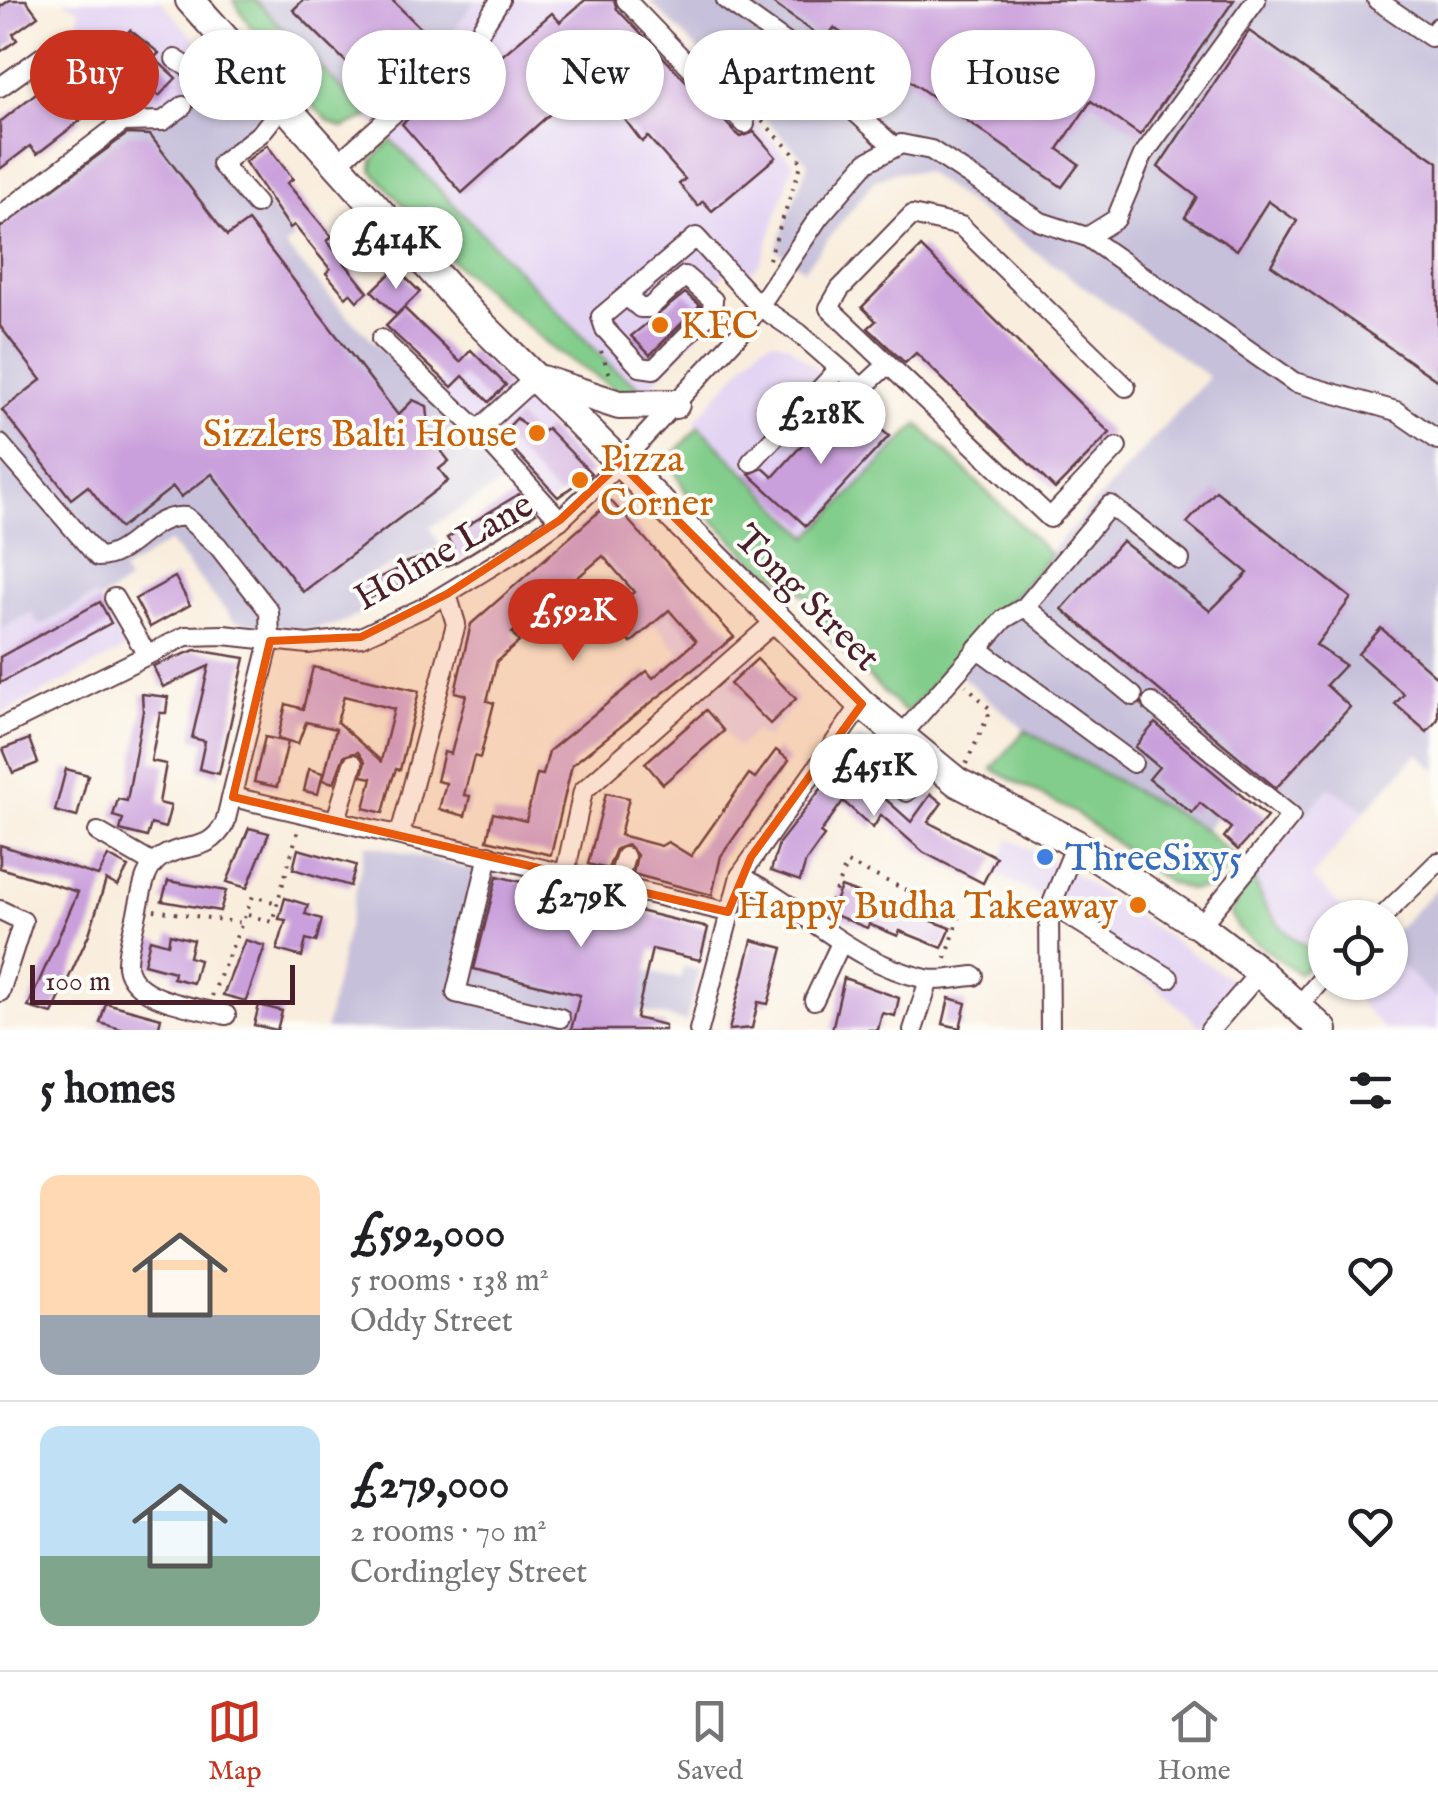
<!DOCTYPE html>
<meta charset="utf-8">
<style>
body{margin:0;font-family:"IM FELL English",serif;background:#f6f6f6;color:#202124;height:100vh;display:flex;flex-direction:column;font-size:38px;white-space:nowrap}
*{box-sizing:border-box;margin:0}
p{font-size:32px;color:#757577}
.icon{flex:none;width:55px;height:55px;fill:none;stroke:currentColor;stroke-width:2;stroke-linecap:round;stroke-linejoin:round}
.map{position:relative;height:1030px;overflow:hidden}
.details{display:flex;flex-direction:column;background:#fff;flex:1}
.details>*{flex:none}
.top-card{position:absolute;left:30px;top:30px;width:1380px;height:90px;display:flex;gap:20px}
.tools{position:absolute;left:1308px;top:900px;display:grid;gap:20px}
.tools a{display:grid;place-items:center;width:100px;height:100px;border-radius:50%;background:#fff;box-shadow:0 2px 8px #0004;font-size:50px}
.scale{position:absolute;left:30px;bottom:25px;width:265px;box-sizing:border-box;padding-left:10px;border:5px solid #4a1f2b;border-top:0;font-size:28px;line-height:35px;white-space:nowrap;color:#4a1f2b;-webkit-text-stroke:8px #fdfcf7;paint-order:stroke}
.price{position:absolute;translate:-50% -85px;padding:0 22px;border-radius:35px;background:#fff;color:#222;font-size:32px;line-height:65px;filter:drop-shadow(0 2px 5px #0008)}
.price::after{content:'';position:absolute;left:50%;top:60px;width:30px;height:22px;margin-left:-15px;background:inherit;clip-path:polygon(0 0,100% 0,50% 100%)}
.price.on{background:#c8321e;color:#fff}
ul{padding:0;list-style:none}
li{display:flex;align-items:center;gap:30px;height:250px;padding:0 40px}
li+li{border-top:2px solid #e0e0e0}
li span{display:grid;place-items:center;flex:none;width:280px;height:200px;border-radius:20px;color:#555}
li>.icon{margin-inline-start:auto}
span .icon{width:120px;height:120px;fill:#fffc;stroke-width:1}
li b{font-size:42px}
h2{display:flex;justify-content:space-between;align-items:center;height:120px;padding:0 40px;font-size:42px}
.tag{padding:0 35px;border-radius:45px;background:#fff;box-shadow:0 2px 8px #0004;font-size:35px;line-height:90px}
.tag.on{background:#c8321e;color:#fff}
.tab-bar{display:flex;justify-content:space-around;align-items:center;height:140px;border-top:2px solid #e0e0e0;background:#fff;font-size:28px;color:#757577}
.tab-bar a{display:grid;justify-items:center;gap:5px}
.tab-bar .on{color:#c8321e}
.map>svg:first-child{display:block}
.built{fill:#e3d3f3}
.industrial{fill:#c6c0da}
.green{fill:#82cd8b;stroke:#66765b;stroke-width:2.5}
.building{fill:#caa0dc;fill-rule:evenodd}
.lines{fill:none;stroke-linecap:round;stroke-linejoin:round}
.minor-casing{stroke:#643e46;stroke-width:22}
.highway-casing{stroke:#643e46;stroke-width:32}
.path{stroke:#643e46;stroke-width:4;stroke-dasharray:2.5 8;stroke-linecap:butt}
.minor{stroke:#fff;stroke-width:18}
.highway{stroke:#fff;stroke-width:28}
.marked{fill:#e8590c;fill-opacity:0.2;stroke:#e8590c;stroke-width:8;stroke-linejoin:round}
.food-dot{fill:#e8710a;stroke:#fdfcf7;stroke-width:4}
.shop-dot{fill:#3f7fe0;stroke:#fdfcf7;stroke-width:4}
.labels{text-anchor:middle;stroke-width:8;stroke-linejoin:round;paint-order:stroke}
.food-label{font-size:38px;fill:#c56008;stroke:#fdfcf7;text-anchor:start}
.street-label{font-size:38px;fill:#4a1f2b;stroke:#fdfcf7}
.shop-label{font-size:38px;fill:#366cbe;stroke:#fdfcf7;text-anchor:start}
</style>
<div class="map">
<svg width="1438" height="1030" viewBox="0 0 1438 1030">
<rect width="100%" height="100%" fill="#fdfcf7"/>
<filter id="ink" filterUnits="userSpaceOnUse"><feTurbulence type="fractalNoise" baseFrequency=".01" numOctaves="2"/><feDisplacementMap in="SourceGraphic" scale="20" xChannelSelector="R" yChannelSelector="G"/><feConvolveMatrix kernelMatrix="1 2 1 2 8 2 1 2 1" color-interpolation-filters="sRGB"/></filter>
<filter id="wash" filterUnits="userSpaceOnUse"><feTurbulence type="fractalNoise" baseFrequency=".0048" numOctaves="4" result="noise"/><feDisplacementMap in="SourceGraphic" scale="40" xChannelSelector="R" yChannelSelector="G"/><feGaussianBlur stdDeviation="2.25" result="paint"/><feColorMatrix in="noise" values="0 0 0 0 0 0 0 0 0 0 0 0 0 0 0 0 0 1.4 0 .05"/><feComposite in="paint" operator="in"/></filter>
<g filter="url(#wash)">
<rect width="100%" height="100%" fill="#f9eede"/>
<g class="built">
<polygon points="63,0 160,0 220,67 154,119 126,108 121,111 79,61 88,41 78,26 80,9"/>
<polygon points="475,0 639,0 794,163 762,260 752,272 733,265 711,287 714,317 646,391 615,369 369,117 437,56"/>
<polygon points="775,340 788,345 902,441 809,538 694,422 762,344"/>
<polygon points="473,349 589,470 543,510 426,393"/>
<polygon points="611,501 798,701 766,739 754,731 738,748 704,707 695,670 574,531"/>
<polygon points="96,595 125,649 0,715 0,630 32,612 40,626"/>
<polygon points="860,739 942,803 922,831 915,826 905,837 862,798 854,805 823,783"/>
<polygon points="1250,774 1330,786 1366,810 1312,878 1342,907 1325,918 1325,923 1301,946 1260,902 1253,875 1304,816"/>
<polygon points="1010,839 1057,863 1238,984 1201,1027 1162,991 1060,923 1040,896 994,873"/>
<polygon points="1390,955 1438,1001 1438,1030 1385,1030 1360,1004 1356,983 1390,982"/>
</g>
<g class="industrial">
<polygon points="255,0 475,0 437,56 369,117"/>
<polygon points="649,0 1438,0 1438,772 1418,753 1366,810 1329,787 1304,816 1250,774 1205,830 1025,730 948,665 1209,377 925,172 894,172 875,180 804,269 776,249 808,163"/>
<polygon points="220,67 264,115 211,158 251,210 265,201 295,238 285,246 347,315 514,477 430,527 440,546 350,583 362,614 338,624 307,630 234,621 169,542 122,572 128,582 99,601 95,596 40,626 32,612 0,630 0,206 126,108 131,112 139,104 155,119"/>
<polygon points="366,844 644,912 631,967 680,979 684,966 699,970 686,1022 625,1007 619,1030 325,1030"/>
<polygon points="1438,887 1438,1001 1390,955 1390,936"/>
</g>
<g class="green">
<polygon points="233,0 255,0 369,117 343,128 329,122 282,74"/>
<polygon points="391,140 614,369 646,391 621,393 555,350 456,265 372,170 373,160"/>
<polygon points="918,424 1051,555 909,711 902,710 831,640 810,599 750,557 687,494 677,475 675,453 699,426 809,537"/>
<polygon points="1025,730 1205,830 1236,859 1207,888 1191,890 1169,883 1077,814 992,769"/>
<path d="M1253 875C1262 912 1288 939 1322 957L1298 973 1239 930 1230 912Z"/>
</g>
<g id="blocks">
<g class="building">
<polygon points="10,0 26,0 38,16 13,34 17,40 0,52 0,7"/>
<polygon points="303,0 392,0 435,42 400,78 365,45 347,63 293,10"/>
<polygon points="585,0 614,0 617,9 736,133 741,137 754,132 776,157 712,211 703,201 698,206 679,184 685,179 648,137 642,142 592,76 462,193 402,124 449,84 457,94 552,13 560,22"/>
<polygon points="768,0 1234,0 1140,135 1091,101 1058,149 1079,164 1062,187 834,28 825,40"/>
<polygon points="130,30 159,53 154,58 176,78 159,96 153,90 142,102 132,92 109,112 91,90 70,107 81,120 37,154 30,146 0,169 0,122 72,64 86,81"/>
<polygon points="1249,31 1438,162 1438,381 1271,265 1297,221 1268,201 1237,250 1185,217 1197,197 1158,167"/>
<polygon points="127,134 150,135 227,236 248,221 398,415 413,400 427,406 428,417 422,426 449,461 439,469 448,481 303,592 212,474 181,497 173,487 120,528 88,486 71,499 2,410 41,380 0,326 0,228"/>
<polygon points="267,145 293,179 287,183 332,237 327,241 368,292 357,301 350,293 346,297 326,273 330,269 294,225 290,228 245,162"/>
<polygon points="921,247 1110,433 1055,489 916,353 905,363 868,328 876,321 862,307"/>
<polygon points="396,268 420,292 396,315 372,291"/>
<polygon points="685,293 700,305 650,355 631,336"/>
<polygon points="404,308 460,362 471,350 506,385 489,402 463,376 452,387 386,326"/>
<polygon points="830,414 855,437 870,420 889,436 806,526 749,474 763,468 773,477"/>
<polygon points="517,418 537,438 547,428 591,473 558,497 500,435"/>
<polygon points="1216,491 1351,598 1316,645 1345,665 1326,685 1350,707 1276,788 1062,609 1122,541 1210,611 1248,573 1187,523"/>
<polygon points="519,494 536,513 456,562 365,600 359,586 397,570 396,566 453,547 447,538"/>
<polygon points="611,501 734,637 572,765 551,855 487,840 493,813 526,821 537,774 543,775 549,751 647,671 653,678 696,641 669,610 631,643 607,616 634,592 603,556 512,633 519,642 497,661 487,701 494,703 480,758 474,756 464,795 470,796 465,816 439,809 446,783 437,781 444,752 451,754 466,695 455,692 471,624"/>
<polygon points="175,577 190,605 150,627 135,599"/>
<polygon points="100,602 111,623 0,683 0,657"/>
<polygon points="1381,628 1438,678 1438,719 1427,732 1395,704 1404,694 1358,654"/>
<polygon points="195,650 245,658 219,774 199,769 205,741 192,738 209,666 163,687 153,666"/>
<polygon points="757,659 796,699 770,724 730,684"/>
<path d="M313 667 419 691 400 770 396 769 391 783 383 813 364 808 372 778 362 776 365 762 358 752 344 756 334 783 323 780 336 729 306 722 298 744 278 738 286 704 303 709ZM344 696 394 709 381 761 337 722Z"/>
<polygon points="142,694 168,697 166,713 160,713 151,761 166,764 159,803 171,806 165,828 151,824 147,837 120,830 123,819 113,816 118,799 127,801 143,711"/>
<polygon points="706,710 724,731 663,784 645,763"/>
<polygon points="1155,723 1267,817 1238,850 1224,837 1231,828 1200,803 1192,813 1149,779 1159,767 1135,747"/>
<polygon points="265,737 288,742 277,787 254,782"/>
<polygon points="29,739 38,763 13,773 3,749"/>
<polygon points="859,740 899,773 881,795 911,822 931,794 942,803 928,822 996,857 983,883 923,852 881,815 873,828 843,801 820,833 824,836 806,861 800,881 771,871 779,843"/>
<polygon points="776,750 789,760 721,856 712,895 633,874 637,855 628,845 616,849 608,869 588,864 606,793 629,798 620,835 661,846 668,842 691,856 749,774 755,778"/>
<polygon points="66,769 88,775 77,817 55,811"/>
<polygon points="309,769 323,773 318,794 304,791"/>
<polygon points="249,828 269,833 247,888 227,882"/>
<polygon points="0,845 98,876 108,856 128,867 118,886 106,880 89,934 52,1014 28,1007 78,892 0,868"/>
<polygon points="298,849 356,865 350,886 293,869"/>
<polygon points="497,876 708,928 700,960 652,949 636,1018 665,1025 665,1030 571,1030 580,995 474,969"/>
<polygon points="168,881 226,891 220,911 162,901"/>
<polygon points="841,887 951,928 942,948 900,931 898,936 869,924 867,928 830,913"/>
<polygon points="285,898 308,905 305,914 322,919 316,942 306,939 302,957 277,950 286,920 279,919"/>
<polygon points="170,934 193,940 189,957 199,960 193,983 173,978 174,972 144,964 150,939 168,944"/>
<polygon points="245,940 265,946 246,1001 223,995"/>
<polygon points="752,940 783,948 772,990 768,1004 758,1002 752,1028 729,1030"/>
<polygon points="844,978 899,998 895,1016 882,1013 878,1030 832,1030"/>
<polygon points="949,998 966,1003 960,1028 943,1024"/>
<polygon points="106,1003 161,1018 158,1030 124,1030 100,1023"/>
<polygon points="259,1005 282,1011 277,1030 254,1025"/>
</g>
</g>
</g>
<g filter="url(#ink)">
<use href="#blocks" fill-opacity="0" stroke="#643e46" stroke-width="2.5"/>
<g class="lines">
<defs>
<g id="minor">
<polyline points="626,0 745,124"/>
<polyline points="726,0 802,54 822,82 893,146"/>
<polyline points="1377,0 1431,37 1438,27"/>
<polyline points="175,59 196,72 232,47"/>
<polyline points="0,87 66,40"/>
<polyline points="336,165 473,42 500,0"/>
<polyline points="256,204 221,164 261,133 283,105"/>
<polyline points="0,216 123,122 163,121 183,106"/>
<polyline points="1087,237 1116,219 1143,155 1256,0"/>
<polyline points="626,296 640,308 649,308 685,276 713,300 712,310 654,369 640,367 605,329 601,317 696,237 759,306 799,333 862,388 888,364"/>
<polyline points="381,339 478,430 560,520"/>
<polyline points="478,430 536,377"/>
<path d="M0 444 98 557C131 557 149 513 186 517L218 546 269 611 270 641 225 823C208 855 185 841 160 858 143 870 142 894 137 913 134 929 126 950 127 966 132 1001 199 1008 226 1015"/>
<polyline points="1117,447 1050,518 829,308 840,289 912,215 961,226 1126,387"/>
<polyline points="751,462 839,369"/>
<polyline points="114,598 146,653"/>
<polyline points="1025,607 1133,696"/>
<polyline points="977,648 1133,763"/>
<polyline points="1152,703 1291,816 1200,926"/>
<polyline points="0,728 186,636 224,635 308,644 361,637 423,608 518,550 560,520 620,463 743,330 819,217 867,162 901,144 931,150 1041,222 1087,237 1294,382 1396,411 1438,440"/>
<polyline points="899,738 1004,619 1025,607 1110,505 1180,560"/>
<polyline points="906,792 932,764"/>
<polyline points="233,797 728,912"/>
<polyline points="336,820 353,764"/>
<polyline points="98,832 153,864"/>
<polyline points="400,834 456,624 447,594"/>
<polyline points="489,855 456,993 560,1018"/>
<polyline points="565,874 583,791 778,619"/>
<path d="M740 876C806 909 850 962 926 979 940 982 959 977 974 976"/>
<polyline points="616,887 625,857"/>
<polyline points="1052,905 1169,978"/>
<polyline points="0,910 23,921 0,992"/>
<polyline points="1381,918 1438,862"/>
<polyline points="814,1000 840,945"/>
<polyline points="1299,1006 1325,975"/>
<polyline points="699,1030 740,876 862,704"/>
<polyline points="913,1030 929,980"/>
<polyline points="1050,1030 1049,911 1076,844"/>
<polyline points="1210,1030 1260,972"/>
</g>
<g id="highway">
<polyline points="190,0 472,315 862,704 957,782 1076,844 1200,926 1260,972 1323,1030"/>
<polyline points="542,380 619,405 675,404"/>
</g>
</defs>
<use href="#minor" class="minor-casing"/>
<use href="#highway" class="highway-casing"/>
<g class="path">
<polyline points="762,121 802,162 768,262"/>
<polyline points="601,351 612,380"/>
<polyline points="966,764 991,710 966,685"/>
<polyline points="154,910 243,923"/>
<polyline points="827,911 847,863 960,914 944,965"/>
<polyline points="248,915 272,922 299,827"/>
<polyline points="212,996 253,896 277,903"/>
</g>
<use href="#minor" class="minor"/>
<use href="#highway" class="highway"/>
</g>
</g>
<path class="marked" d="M620 463 862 704 751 857 728 912 233 797 270 641 361 637 447 594 560 520Z"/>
<g class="food-dot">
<circle cx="660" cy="325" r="10"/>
<circle cx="537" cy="433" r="10"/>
<circle cx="580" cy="480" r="10"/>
<circle cx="1138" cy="905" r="10"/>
</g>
<circle class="shop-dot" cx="1045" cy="857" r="10"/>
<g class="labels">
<g class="food-label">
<text x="680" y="338">KFC</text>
<text x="517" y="446" text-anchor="end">Sizzlers Balti House</text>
<text x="600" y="471">Pizza<tspan x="600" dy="44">Corner</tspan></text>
<text x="1118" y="918" text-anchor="end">Happy Budha Takeaway</text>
</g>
<g class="street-label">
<text transform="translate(443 550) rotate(-30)" y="13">Holme Lane</text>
<text transform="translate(808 597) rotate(45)" y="13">Tong Street</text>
</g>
<g class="shop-label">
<text x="1065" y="870">ThreeSixy5</text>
</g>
</g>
</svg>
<div class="tools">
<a><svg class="icon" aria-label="locate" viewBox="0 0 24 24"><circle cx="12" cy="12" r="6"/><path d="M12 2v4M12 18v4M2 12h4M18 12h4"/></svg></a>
</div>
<div class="scale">100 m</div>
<b class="price" style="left:396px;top:292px">£414K</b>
<b class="price" style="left:821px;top:467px">£218K</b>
<b class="price on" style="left:573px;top:664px">£592K</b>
<b class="price" style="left:874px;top:819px">£451K</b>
<b class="price" style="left:581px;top:950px">£279K</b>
<div class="top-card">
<a class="tag on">Buy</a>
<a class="tag">Rent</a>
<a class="tag">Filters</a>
<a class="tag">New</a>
<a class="tag">Apartment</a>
<a class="tag">House</a>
</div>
</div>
<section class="details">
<h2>5 homes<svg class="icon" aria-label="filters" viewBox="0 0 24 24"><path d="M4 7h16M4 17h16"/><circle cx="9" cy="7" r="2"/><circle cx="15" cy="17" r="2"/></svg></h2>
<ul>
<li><span style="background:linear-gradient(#ffd9b3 70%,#9aa5b1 0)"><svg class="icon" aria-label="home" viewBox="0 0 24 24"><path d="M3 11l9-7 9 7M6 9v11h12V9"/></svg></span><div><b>£592,000</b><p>5 rooms · 138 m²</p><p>Oddy Street</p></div><svg class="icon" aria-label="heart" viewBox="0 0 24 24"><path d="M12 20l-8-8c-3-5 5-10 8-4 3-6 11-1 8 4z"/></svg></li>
<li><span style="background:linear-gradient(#bfe0f5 65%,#7fa58c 0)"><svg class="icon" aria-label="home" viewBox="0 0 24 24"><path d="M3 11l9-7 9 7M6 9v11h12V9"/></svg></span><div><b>£279,000</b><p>2 rooms · 70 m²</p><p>Cordingley Street</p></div><svg class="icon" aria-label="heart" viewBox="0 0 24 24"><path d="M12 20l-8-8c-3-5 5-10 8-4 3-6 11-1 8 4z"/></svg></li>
</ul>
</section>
<nav class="tab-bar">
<a class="on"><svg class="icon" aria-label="map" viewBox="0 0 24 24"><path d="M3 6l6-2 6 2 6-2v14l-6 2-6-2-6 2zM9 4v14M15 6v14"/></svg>Map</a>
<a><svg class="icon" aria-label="saved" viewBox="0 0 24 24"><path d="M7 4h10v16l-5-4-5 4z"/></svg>Saved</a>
<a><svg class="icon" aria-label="home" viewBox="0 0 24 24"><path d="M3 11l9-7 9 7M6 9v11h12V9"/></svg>Home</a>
</nav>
